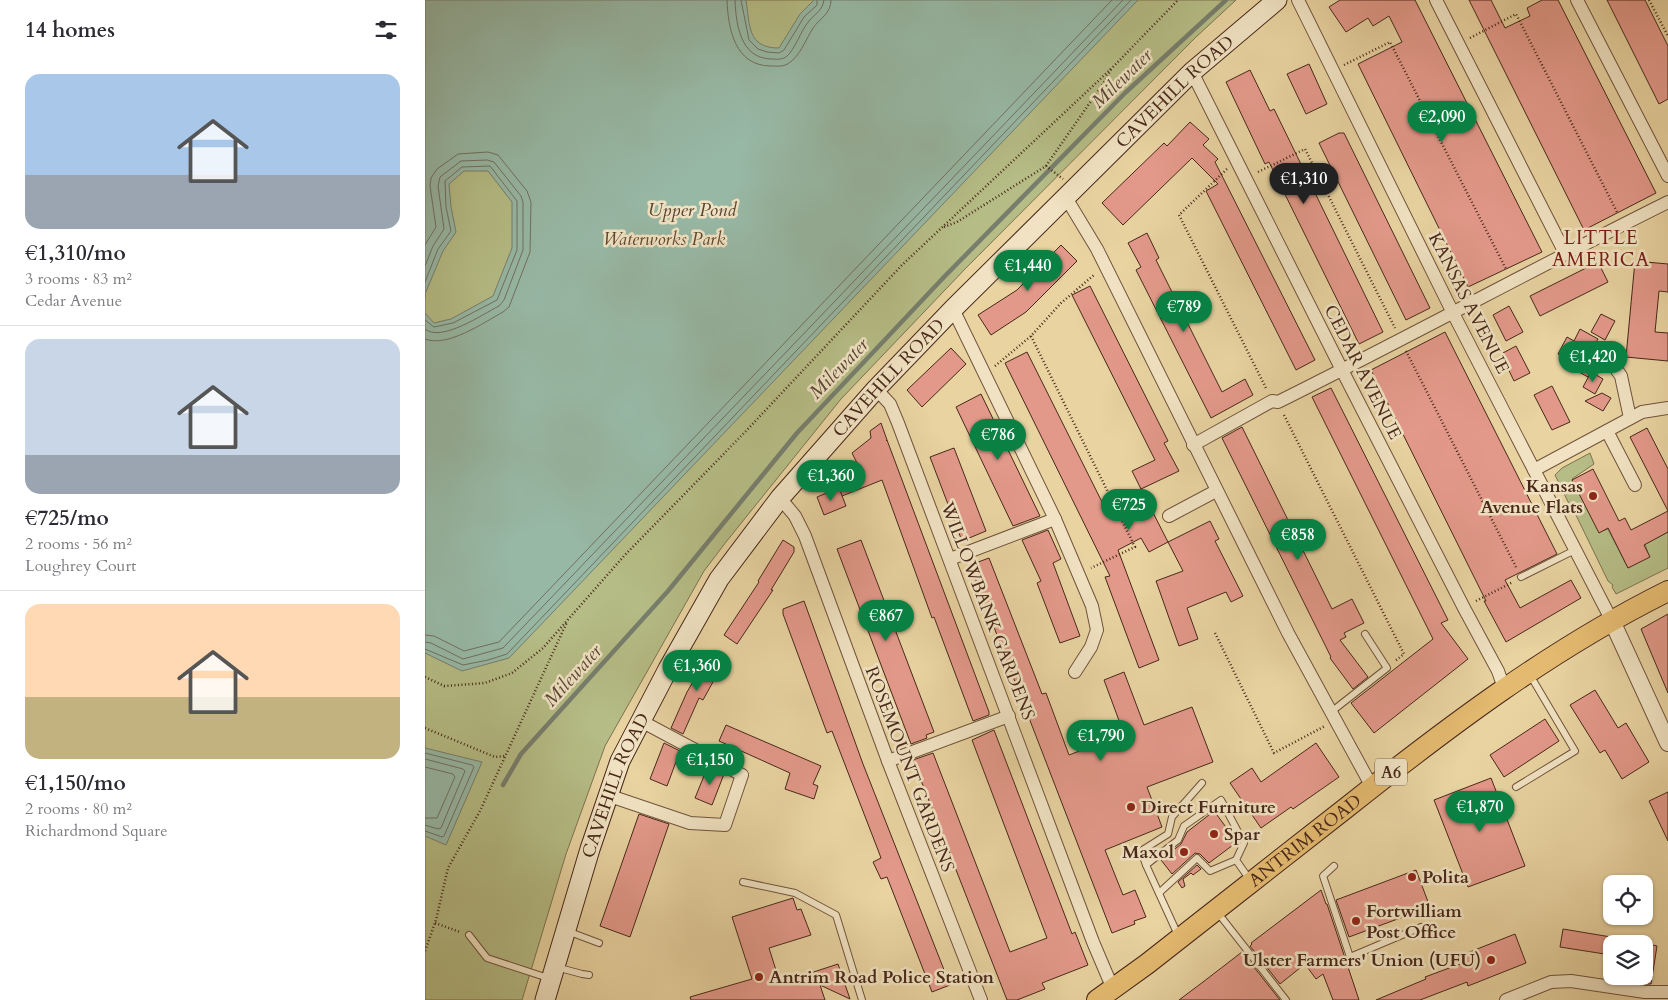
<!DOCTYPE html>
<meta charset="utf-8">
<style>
body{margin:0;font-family:Cardo,serif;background:#f7f7f7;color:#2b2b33;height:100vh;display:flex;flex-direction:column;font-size:19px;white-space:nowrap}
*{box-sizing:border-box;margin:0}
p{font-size:16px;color:#7c7c81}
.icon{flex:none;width:28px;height:28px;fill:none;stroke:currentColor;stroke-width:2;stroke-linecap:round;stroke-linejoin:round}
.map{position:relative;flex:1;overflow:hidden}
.sheet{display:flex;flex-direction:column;background:#fff;width:425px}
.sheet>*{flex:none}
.buttons{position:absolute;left:1178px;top:875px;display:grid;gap:10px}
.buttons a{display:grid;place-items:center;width:50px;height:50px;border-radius:10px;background:#fff;box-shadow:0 1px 4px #0004;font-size:25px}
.price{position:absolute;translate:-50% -42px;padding:0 11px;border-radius:18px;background:#0b8043;color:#fff;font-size:16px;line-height:32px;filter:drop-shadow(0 1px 2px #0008)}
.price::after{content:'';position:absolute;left:50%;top:30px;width:15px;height:11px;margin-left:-8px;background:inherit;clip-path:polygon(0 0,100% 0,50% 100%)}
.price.active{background:#222;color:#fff}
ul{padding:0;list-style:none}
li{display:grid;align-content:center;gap:10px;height:265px;padding:0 25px}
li+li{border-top:1px solid #e1e1e2}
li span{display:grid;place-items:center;height:155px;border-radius:15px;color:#555}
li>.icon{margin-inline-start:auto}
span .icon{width:90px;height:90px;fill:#fffc;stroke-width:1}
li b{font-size:21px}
h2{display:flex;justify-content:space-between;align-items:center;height:60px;padding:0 25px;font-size:21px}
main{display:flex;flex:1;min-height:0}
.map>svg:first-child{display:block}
.green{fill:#b5bc85;stroke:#7e7250}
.water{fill:#97b8a5;stroke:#777e6d}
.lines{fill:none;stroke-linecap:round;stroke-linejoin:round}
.shore{stroke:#707060;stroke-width:1}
.stream{stroke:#777e6d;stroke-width:4.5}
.building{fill:#e3998a;stroke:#48281a}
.service-casing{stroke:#70533c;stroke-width:8}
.minor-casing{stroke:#70533c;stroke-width:14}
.tertiary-casing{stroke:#70533c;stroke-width:18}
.secondary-casing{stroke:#48281a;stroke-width:21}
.primary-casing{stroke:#48281a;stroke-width:22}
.path{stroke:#48281a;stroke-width:2.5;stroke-dasharray:1 2.5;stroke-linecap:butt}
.service{stroke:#f0e2c2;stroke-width:6}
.minor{stroke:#f0e2c2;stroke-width:12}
.tertiary{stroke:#f0e2c2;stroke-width:16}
.secondary{stroke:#f0e2c2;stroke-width:19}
.primary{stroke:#e4ba70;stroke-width:20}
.poi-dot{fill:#8f2418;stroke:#f0e2c2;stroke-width:2}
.labels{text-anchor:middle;stroke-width:5;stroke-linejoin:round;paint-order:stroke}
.shield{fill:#f0e2c2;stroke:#7a604c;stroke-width:1}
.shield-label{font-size:16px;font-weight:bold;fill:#48281a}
.street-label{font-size:18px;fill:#48281a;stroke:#f0e2c2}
.park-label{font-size:18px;font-style:italic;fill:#5e462f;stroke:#f0e2c2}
.poi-label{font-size:18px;font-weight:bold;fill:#48281a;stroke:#f0e2c2;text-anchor:start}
.water-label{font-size:19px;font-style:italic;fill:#584536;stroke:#f0e2c2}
.neighbourhood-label{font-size:19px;letter-spacing:1px;fill:#7a1f14;stroke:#f0e2c2}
</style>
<main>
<section class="sheet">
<h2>14 homes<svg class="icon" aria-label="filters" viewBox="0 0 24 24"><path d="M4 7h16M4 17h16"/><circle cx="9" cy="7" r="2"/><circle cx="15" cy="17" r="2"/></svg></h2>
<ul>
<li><span style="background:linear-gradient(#a9c7e8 65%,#9aa5b1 0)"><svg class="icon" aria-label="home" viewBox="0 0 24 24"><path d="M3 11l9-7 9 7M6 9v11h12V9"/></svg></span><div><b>€1,310/mo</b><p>3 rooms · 83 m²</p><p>Cedar Avenue</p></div></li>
<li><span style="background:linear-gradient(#c9d6e8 75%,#9aa5b1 0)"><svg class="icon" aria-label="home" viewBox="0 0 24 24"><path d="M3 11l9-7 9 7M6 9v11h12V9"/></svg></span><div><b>€725/mo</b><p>2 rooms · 56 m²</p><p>Loughrey Court</p></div></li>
<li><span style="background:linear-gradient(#ffd9b3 60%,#c2b280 0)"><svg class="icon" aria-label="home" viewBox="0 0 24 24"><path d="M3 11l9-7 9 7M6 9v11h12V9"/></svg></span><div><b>€1,150/mo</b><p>2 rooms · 80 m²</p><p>Richardmond Square</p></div></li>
</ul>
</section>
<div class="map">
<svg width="1243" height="1000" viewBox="0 0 1243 1000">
<rect width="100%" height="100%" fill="#e8d3a1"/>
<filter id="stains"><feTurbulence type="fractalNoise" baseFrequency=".004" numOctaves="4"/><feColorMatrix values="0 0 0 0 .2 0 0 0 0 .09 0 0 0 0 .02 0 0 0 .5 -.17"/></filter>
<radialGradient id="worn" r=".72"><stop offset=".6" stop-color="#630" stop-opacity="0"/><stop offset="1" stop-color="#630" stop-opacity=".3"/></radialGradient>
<g class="green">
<polygon points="0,0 811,0 770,38 540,269 416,399 301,542 279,571 180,746 141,854 97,1000 0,1000"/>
<polygon points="1165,453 1169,464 1147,479 1174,532 1183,529 1203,568 1224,556 1220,544 1243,532 1243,568 1191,594 1187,587 1188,585 1183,581 1150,513 1151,511 1147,510 1130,475 1137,468"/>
</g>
<g class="water">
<path d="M0 0H321C325 25 322 48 354 48L375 14 389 0H713L84 658 37 671 0 653V313L9 323 26 319 68 296 87 248V202L63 171H39L24 184 26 207 31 232 18 251 0 294V299Z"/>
<polygon points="0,748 57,762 21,845 0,836"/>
</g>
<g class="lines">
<g class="shore">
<path d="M302 0C303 29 310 66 346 66 352 66 359 67 364 63 375 56 381 39 388 28 395 18 406 14 406 0"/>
<path d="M310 0C311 24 315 58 346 59 351 59 356 60 361 57 370 50 376 30 384 21 390 14 398 10 399 0"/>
<polyline points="316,0 324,40 333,49 342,52 354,53 359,50 379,17 392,5 392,0"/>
<path d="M0 245 11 227 5 186 6 178 12 169 33 154 63 152 73 155 102 191 106 202 105 252 84 307 78 312C58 323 22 348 0 339"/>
<path d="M0 266 8 246 19 229 13 186 15 177 36 161 62 160 69 162 96 196 98 202V250L79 300 74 306C58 314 16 343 0 329"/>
<polyline points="0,282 13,249 26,231 21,207 20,181 37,167 65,166 92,201 92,250 72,300 28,323 9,327 0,320"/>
<polyline points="0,635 9,636 39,651 74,642 687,0"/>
<polyline points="0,642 6,643 38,659 78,648 698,0"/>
<polyline points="0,649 38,665 63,660 82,654 706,0"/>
<polyline points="0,753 47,765 49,767 19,836 17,837 0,831"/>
<polyline points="0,759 38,769 40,771 16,828 13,829 0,825"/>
<polyline points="0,767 28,774 30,777 12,818 0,818"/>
</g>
<polyline class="stream" points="78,785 96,754 243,591 372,433 519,277 700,93 801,0"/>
</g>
<g class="building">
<polygon points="915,0 990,0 1117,252 1043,287 933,64 977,42 964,16 948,26 943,18 921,32 904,7"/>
<polygon points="1044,0 1066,0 1080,28 1105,16 1102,8 1117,0 1133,0 1231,193 1159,230"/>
<polygon points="1182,0 1220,0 1243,46 1243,99 1234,104"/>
<polygon points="884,64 902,104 881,114 862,74"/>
<polygon points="825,70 845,111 849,109 958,332 934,344 844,162 840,164 801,82"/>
<polygon points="765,122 784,139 778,145 793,159 790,162 890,360 871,370 781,191 793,184 767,158 698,225 677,203 739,143 742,146"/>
<polygon points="914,133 919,133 1005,308 981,320 894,143"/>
<polygon points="722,233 734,258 731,260 797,392 820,379 828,395 786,418 711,270 716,267 703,243"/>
<polygon points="636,245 652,261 601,312 566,335 553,315 592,290"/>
<polygon points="1210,261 1243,264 1243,292 1234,291 1230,332 1243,333 1243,361 1201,357"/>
<polygon points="1173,262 1183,282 1115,316 1105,296"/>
<polygon points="665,286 743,441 739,443 754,471 716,489 707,471 730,460 647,295"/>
<polygon points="1084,306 1098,332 1081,341 1068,315"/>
<polygon points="1176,314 1190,321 1180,340 1166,332"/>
<polygon points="1155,329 1173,339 1162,358 1170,363 1163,377 1145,367 1146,361 1133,354 1142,337 1149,341"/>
<polygon points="1020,332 1132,554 1080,580 1095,608 1146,580 1156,598 1081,642 1059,601 1061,601 946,370"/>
<polygon points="1091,346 1105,373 1089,381 1076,354"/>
<polygon points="526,348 541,364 497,407 482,390"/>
<polygon points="602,352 680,508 716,489 743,542 785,521 794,539 790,541 818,596 806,602 801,592 762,608 773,639 754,646 731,581 758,571 743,542 724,552 716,538 693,550 734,660 714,668 680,577 685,576 580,363"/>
<polygon points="1166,372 1178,379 1170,394 1158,387"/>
<polygon points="1127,386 1145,422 1127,430 1109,395"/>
<polygon points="906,388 1023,620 1016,623 1043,659 949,733 926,703 1008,639 887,397"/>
<polygon points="1177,393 1186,398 1178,411 1160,401"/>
<polygon points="556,394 615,516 588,526 531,407"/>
<polygon points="456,423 462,440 461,441 462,440 564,712 564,715 548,721 509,617 507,618 457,480 417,496 409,476 434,467 427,453 446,438 445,431"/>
<polygon points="817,427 907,609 927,599 939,623 919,633 921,637 915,640 943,677 928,689 905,658 906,657 797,438"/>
<polygon points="1222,428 1243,469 1243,532 1219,545 1225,557 1203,568 1183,528 1174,533 1147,480 1168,469 1194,521 1200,518 1206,530 1243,511 1205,437"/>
<polygon points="529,448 561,531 537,541 505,457"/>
<polygon points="414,488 421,506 399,515 392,497"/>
<polygon points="623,530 636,559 628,563 655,636 635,643 612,583 616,581 597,540"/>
<polygon points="358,540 369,547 369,552 346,590 348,590 312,644 299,635 334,582 333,581"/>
<polygon points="436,540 509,732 501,735 502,738 486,744 412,549"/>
<polygon points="564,558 617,694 621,693 644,755 699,734 679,680 699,672 719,725 767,707 788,762 722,787 737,827 680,850 698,895 710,890 721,917 709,921 710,924 687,933 545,565"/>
<polygon points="379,601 438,764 525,985 507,992 462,877 456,879 448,862 456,858 453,850 407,731 402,733 358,614 358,609"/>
<polygon points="1243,614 1243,693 1216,629"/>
<polygon points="285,653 299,662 278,700 274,698 258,734 246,728 262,692"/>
<polygon points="1170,690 1193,728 1201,723 1224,762 1197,779 1180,750 1175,753 1145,705"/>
<polygon points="1120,719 1134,741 1079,777 1065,755"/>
<polygon points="301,725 396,766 388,784 393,786 389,799 360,789 365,773 294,741"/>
<polygon points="569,730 647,934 650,932 663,965 617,983 620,989 592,1000 582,1000 488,760 508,753 585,952 622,938 547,740"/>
<polygon points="239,743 255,751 242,786 225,779"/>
<polygon points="891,743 914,777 868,809 866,807 836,828 805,783 827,768 836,782"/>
<polygon points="283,766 299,774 287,805 270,798"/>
<polygon points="1066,778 1100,866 1043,887 1009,800"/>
<polygon points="1243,792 1243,841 1224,801"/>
<polygon points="789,811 812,842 784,863 775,854 770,853 747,874 736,860 756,844 762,832"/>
<polygon points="214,814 244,824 205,937 175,926"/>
<polygon points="772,865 776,869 768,875 766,873 758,879 760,886 757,888 753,882"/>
<polygon points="991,870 1005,907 924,937 911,900"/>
<polygon points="896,890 901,904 902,904 934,1000 908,1000 898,974 891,979 880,964 855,984 825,946 827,944 826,943"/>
<polygon points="368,898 372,910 376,909 386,935 344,948 355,983 413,964 425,999 395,985 400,1000 266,1000 265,997 327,979 307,917"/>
<polygon points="1138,929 1186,937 1186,955 1135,947"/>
<polygon points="1090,934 1101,963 1043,986 1042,982 995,1000 951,1000 1001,979 1000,977 1035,964 1032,957"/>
<polygon points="1219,943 1232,946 1226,984 1219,984"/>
<polygon points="817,952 855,1000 754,1000 778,982"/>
</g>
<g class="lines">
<defs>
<g id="service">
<polyline points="1096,577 1150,550"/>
<polyline points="906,712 962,668 940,634"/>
<polyline points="1091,787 1150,751 1105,675"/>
<polyline points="721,865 716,851 743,834 747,817 777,783"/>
<polyline points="909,866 898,876 925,957 996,927"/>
<polyline points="318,882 370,893 411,915 437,1000"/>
<polyline points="734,893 772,858 785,871 811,860"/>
<polyline points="793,913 861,1000"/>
<polyline points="142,931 174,943"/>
<polyline points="44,935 62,958 123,978"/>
<polyline points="753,935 721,865 753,840 759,826 796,800 819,843 811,860 825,880"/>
<polyline points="131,967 157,974 164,975"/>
</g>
<g id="minor">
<polyline points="873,0 1028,313 1187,621"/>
<polyline points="1011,0 1140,253"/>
<polyline points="1152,0 1243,176"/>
<polyline points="767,72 917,370 1039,608 1073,671 1079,688"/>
<polyline points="640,196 672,249 863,633 947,787"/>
<polyline points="528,309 630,519 667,606 672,630 666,647 650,672"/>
<polyline points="1187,363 1196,376 1205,418"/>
<polyline points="451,389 465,404 473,423 668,942 688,989"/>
<polyline points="1182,431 1210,485"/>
<path d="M768 445 847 401 853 402C984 337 1112 267 1243 202"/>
<polyline points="1109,470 1217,412 1243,408"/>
<polyline points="355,498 370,516 380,536 463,761 556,1000"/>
<polyline points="744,516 791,491"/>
<polyline points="525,559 630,519"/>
<polyline points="463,761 584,716"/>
<polyline points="182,795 265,823 300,825 317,775 216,721"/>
<polyline points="1081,1000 1126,982 1146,981 1220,992 1243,992"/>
</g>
<polyline id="tertiary" points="1187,621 1243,743"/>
<g id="secondary">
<path id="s1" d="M120 1000 165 849 195 761 243 669 294 579 355 498 451 389 528 309 767 72 852 0"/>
</g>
<g id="primary">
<path id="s2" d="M672 1000 722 964C788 912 855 860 921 808 1023 727 1126 649 1243 591"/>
</g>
</defs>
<use href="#service" class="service-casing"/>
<use href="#minor" class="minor-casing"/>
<use href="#tertiary" class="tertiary-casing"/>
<use href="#secondary" class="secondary-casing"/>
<use href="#primary" class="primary-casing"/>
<g class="path">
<polyline points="1224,0 1243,36"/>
<polyline points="1045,38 1091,14 1192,212"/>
<polyline points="919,65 965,42 1081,269"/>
<polyline points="621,166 680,81 686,69"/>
<polyline points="802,169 754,215 841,388"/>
<polyline points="833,172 880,149 970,328"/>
<polyline points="519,227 532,222 621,166 638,179"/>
<polyline points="606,336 710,547 666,568"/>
<polyline points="981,351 1092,569"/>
<polyline points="570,366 606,336 636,303 669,275"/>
<polyline points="859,415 979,654 970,661"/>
<polyline points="1051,601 1088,582"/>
<polyline points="790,633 849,753 900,726"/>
<polyline points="0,677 19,686 60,683 87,673 118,648 199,556 321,431 477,265 687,68 753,0"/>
<polyline points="0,728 70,757 80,756"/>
<polyline points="10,923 35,932"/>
<polyline points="0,951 11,920 23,868 55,811 142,622"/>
</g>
<use href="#service" class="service"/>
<use href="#minor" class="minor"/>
<use href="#tertiary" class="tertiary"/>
<use href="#secondary" class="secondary"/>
<use href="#primary" class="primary"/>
</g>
<g class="poi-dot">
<circle cx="1168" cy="496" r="5"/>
<circle cx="706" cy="807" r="5"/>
<circle cx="789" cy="834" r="5"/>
<circle cx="759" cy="852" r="5"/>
<circle cx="987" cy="877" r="5"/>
<circle cx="931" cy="921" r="5"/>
<circle cx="1066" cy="960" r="5"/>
<circle cx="334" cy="977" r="5"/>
</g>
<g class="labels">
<rect class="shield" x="950" y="758.5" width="32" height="27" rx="4"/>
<g class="shield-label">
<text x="966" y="778">A6</text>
</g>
<g class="street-label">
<text dy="6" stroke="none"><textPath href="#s1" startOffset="1126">CAVEHILL ROAD</textPath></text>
<text transform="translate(1044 303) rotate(63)" y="6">KANSAS AVENUE</text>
<text transform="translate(938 372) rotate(63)" y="6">CEDAR AVENUE</text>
<text dy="6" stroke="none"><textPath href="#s1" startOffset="721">CAVEHILL ROAD</textPath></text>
<text transform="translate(563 611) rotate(69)" y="6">WILLOWBANK GARDENS</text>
<text transform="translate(485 769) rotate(69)" y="6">ROSEMOUNT GARDENS</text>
<text dy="6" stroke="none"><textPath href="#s1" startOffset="226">CAVEHILL ROAD</textPath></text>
<text dy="6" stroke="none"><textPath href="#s2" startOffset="262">ANTRIM ROAD</textPath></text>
</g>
<g class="park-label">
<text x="239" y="245">Waterworks Park</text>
</g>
<g class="poi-label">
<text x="1158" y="492" text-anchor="end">Kansas<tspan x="1158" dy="21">Avenue Flats</tspan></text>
<text x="716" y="813">Direct Furniture</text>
<text x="799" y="840">Spar</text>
<text x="749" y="858" text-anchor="end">Maxol</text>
<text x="997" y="883">Polita</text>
<text x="941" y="917">Fortwilliam<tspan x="941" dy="21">Post Office</tspan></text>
<text x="1056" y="966" text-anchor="end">Ulster Farmers' Union (UFU)</text>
<text x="344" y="983">Antrim Road Police Station</text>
</g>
<g class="water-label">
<text transform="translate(696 78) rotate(-44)" y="7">Milewater</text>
<text x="267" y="216">Upper Pond</text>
<text transform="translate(413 368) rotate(-46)" y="7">Milewater</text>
<text transform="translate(147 675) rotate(-48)" y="7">Milewater</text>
</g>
<g class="neighbourhood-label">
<text x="1176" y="244">LITTLE<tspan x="1176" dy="22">AMERICA</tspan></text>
</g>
</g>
<rect width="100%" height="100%" filter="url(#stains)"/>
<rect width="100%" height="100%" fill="url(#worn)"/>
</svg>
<div class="buttons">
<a><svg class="icon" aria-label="locate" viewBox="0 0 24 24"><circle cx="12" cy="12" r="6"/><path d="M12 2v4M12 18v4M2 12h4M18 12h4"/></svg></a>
<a><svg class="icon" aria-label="layers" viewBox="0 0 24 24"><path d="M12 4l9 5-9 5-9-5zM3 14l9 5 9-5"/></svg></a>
</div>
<b class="price" style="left:1017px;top:143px">€2,090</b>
<b class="price active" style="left:879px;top:205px">€1,310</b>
<b class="price" style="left:603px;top:292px">€1,440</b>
<b class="price" style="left:759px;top:333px">€789</b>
<b class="price" style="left:1168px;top:383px">€1,420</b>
<b class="price" style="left:573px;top:461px">€786</b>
<b class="price" style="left:406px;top:502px">€1,360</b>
<b class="price" style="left:704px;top:531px">€725</b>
<b class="price" style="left:873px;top:561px">€858</b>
<b class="price" style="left:461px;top:642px">€867</b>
<b class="price" style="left:272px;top:692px">€1,360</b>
<b class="price" style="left:676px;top:762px">€1,790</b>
<b class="price" style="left:285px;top:786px">€1,150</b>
<b class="price" style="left:1055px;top:833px">€1,870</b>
</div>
</main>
